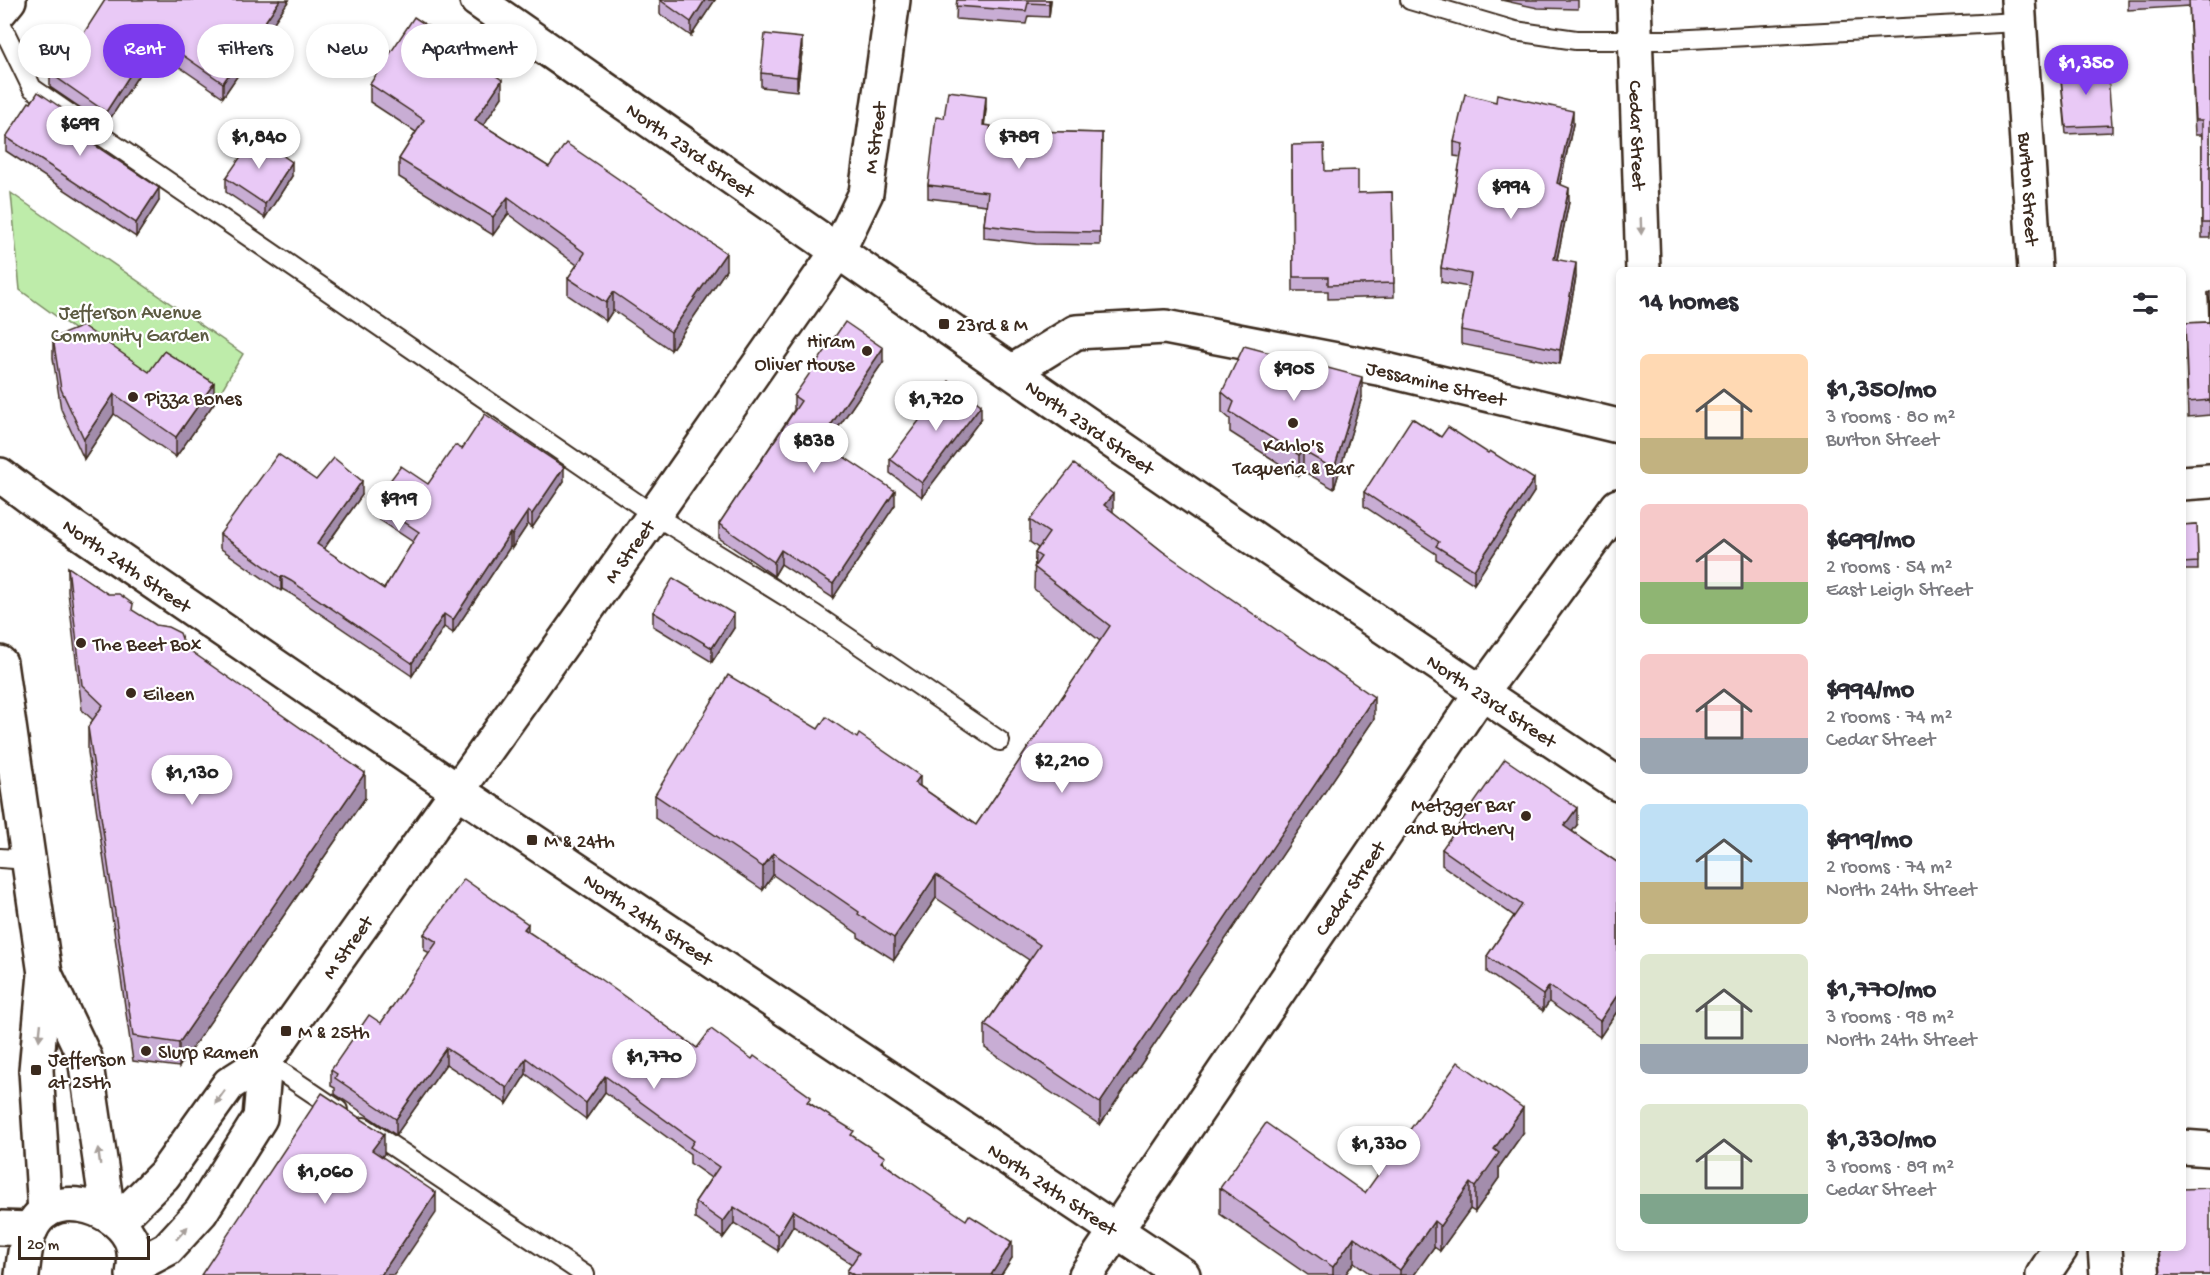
<!DOCTYPE html>
<meta charset="utf-8">
<style>
body{margin:0;font-family:"Gochi Hand",sans-serif;background:#f7f7f7;color:#2b2b33;height:100vh;display:flex;flex-direction:column;font-size:22px;white-space:nowrap}
*{box-sizing:border-box;margin:0}
p{font-size:20px;color:#7c7c81}
.icon{flex:none;width:33px;height:33px;fill:none;stroke:currentColor;stroke-width:2;stroke-linecap:round;stroke-linejoin:round}
.map{position:relative;flex:1;overflow:hidden}
.side{position:absolute;left:1616px;top:267px;width:570px;height:984px;display:flex;flex-direction:column;background:#fff;border-radius:9px;box-shadow:0 3px 9px #0003}
.side>*{flex:none}
.hud{position:absolute;left:18px;top:24px;width:570px;height:54px;display:flex;gap:12px}
.scale{position:absolute;left:18px;bottom:15px;width:132px;box-sizing:border-box;padding-left:6px;border:3px solid #3b2a1e;border-top:0;font-size:16px;line-height:21px;white-space:nowrap;color:#3b2a1e;-webkit-text-stroke:4px #fff;paint-order:stroke}
.price{position:absolute;translate:-50% -51px;padding:0 14px;border-radius:21px;background:#fff;color:#222;font-size:20px;line-height:39px;filter:drop-shadow(0 2px 3px #0008)}
.price::after{content:'';position:absolute;left:50%;top:36px;width:18px;height:14px;margin-left:-9px;background:inherit;clip-path:polygon(0 0,100% 0,50% 100%)}
.price.current{background:#7c3aed;color:#fff}
ul{padding:0;list-style:none}
li{display:flex;align-items:center;gap:18px;height:150px;padding:0 24px}
li span{display:grid;place-items:center;flex:none;width:168px;height:120px;border-radius:9px;color:#555}
li>.icon{margin-inline-start:auto}
span .icon{width:72px;height:72px;fill:#fffc;stroke-width:1}
li b{font-size:26px}
h2{display:flex;justify-content:space-between;align-items:center;height:72px;padding:0 24px;font-size:26px}
.tag{padding:0 21px;border-radius:27px;background:#fff;box-shadow:0 3px 9px #0003;font-size:21px;line-height:54px}
.tag.current{background:#7c3aed;color:#fff}
.map>svg:first-child{display:block}
.green{fill:#beecaa;stroke:#7c8b64;stroke-width:1.5}
.lines{fill:none;stroke-linecap:round;stroke-linejoin:round}
.service-casing{stroke:#3b2a1e;stroke-width:22}
.minor-casing{stroke:#3b2a1e;stroke-width:38}
.tertiary-casing{stroke:#3b2a1e;stroke-width:38}
.secondary-casing{stroke:#3b2a1e;stroke-width:38}
.service{stroke:#fff;stroke-width:18}
.minor{stroke:#fff;stroke-width:33}
.tertiary{stroke:#fff;stroke-width:33}
.secondary{stroke:#fff;stroke-width:33}
.wall{fill:#c8add4;stroke:#3b2a1e;stroke-width:1.5}
.shaded-wall{fill:#a38dac;stroke:#3b2a1e;stroke-width:1.5}
.building{fill:#e9c9f6;stroke:#3b2a1e;stroke-width:1.5}
.oneway{fill:#a79f9a}
.poi-dot{fill:#3b2a1e;stroke:#fff;stroke-width:2}
.labels{text-anchor:middle;stroke-width:4.5;stroke-linejoin:round;paint-order:stroke}
.street-label{font-size:20px;fill:#3b2a1e;stroke:#fff}
.park-label{font-size:20px;fill:#5c5a41;stroke:#fff}
.poi-label{font-size:20px;fill:#3b2a1e;stroke:#fff;text-anchor:start}
</style>
<div class="map">
<svg width="2210" height="1275" viewBox="0 0 2210 1275">
<rect width="100%" height="100%" fill="#fff"/>
<filter id="ink" filterUnits="userSpaceOnUse"><feTurbulence type="fractalNoise" baseFrequency=".0167" numOctaves="2"/><feDisplacementMap in="SourceGraphic" scale="12" xChannelSelector="R" yChannelSelector="G"/><feConvolveMatrix kernelMatrix="1 2 1 2 8 2 1 2 1" color-interpolation-filters="sRGB"/></filter>
<g filter="url(#ink)">
<polygon class="green" points="11,193 243,354 214,403 164,364 151,385 20,290"/>
<g class="lines">
<defs>
<g id="service">
<polyline points="1410,0 1515,31 1576,40 1672,40 2019,22"/>
<polyline points="0,22 32,88 654,515 814,614 1000,741"/>
<polyline points="0,858 29,860"/>
<polyline points="265,1061 338,1110"/>
<polyline points="364,1127 585,1275"/>
</g>
<g id="minor">
<path id="s1" d="M477 0C856 264 1234 529 1618 784"/>
<path id="s2" d="M1634 0 1643 270"/>
<path id="s3" d="M2018 0 2035 270"/>
<polyline points="0,11 9,0"/>
<path id="s4" d="M1013 371 1076 332 1165 327 1378 368 1618 426"/>
<path id="s5" d="M0 475 39 504 458 791 1183 1275"/>
<polyline points="2182,483 2210,481"/>
<polyline points="2182,1147 2210,1149"/>
<path id="s6" d="M118 1221 164 1175 229 1084 265 1061 654 515 838 251 866 193 893 0"/>
<polyline points="2105,1248 2107,1275"/>
<polyline points="135,1266 167,1249 201,1212 260,1118 265,1061"/>
<path id="s7" d="M1086 1275 1481 693 1618 506"/>
<polyline points="2043,1275 2061,1248"/>
</g>
<g id="tertiary">
<polyline points="0,663 45,974 36,1070 45,1212"/>
<polyline points="46,976 85,1058 108,1214"/>
</g>
<g id="secondary">
<polyline points="0,1228 31,1229"/>
<path d="M22 1275C24 1261 25 1242 31 1229 50 1187 113 1205 130 1238 136 1250 135 1263 133 1275"/>
</g>
</defs>
<use href="#service" class="service-casing"/>
<use href="#minor" class="minor-casing"/>
<use href="#tertiary" class="tertiary-casing"/>
<use href="#secondary" class="secondary-casing"/>
<use href="#service" class="service"/>
<use href="#minor" class="minor"/>
<use href="#tertiary" class="tertiary"/>
<use href="#secondary" class="secondary"/>
</g>
<g class="wall">
<polygon points="289,0 223,97 155,50 106,125 50,87 50,73 82,36"/>
<polygon points="660,0 715,0 691,36 660,14"/>
<polygon points="957,0 1051,0 1049,17 1028,16 1026,24 956,19"/>
<polygon points="1501,0 1578,0 1578,9 1538,8"/>
<polygon points="2128,0 2210,0 2210,238 2202,238 2202,135 2195,135 2189,6 2128,10"/>
<polygon points="449,44 502,97 483,125 549,167 726,270 671,350 613,310 606,321 568,295 568,278 577,265 508,214 493,235 399,177 399,159 416,132 370,102 370,84"/>
<polygon points="802,52 797,91 761,87 761,73"/>
<polygon points="2060,68 2112,125 2112,132 2066,134"/>
<polygon points="986,109 984,125 991,130 1102,133 1100,245 1036,244 984,238 984,225 986,205 928,198 928,185 944,118"/>
<polygon points="1573,124 1560,185 1569,202 1557,260 1576,277 1560,364 1461,344 1461,330 1469,287 1441,282 1441,268 1461,157 1454,156 1454,142"/>
<polygon points="6,137 94,144 159,201 136,237 6,151"/>
<polygon points="1292,145 1325,171 1358,193 1392,192 1394,297 1328,299 1328,291 1293,291"/>
<polygon points="292,176 265,218 226,192 226,178"/>
<polygon points="2210,292 2210,415 2188,417 2185,323 2209,322 2208,293"/>
<polygon points="53,338 149,372 214,403 176,457 114,414 84,459 61,409 53,358"/>
<polygon points="883,362 826,445 895,505 833,598 781,564 774,576 719,538 719,524 794,410 794,396"/>
<polygon points="1222,392 1362,397 1334,489 1303,471 1299,476 1230,432 1230,419 1222,412"/>
<polygon points="981,419 922,497 890,473 890,459"/>
<polygon points="1441,437 1534,492 1474,584 1436,559 1436,554 1364,506 1364,492"/>
<polygon points="462,449 564,481 532,528 528,524 512,548 510,547 453,633 444,627 412,676 291,594 282,589 281,591 220,548 220,534 316,480 362,495 324,549 384,589 413,542 374,516 374,502 428,484"/>
<polygon points="1113,512 1374,719 1100,1125 985,1048 985,1025 1029,960 936,898 894,960 858,937 858,934 773,875 763,890 655,818 655,795 818,729 857,738 920,786 976,825 1100,641 1034,589 1035,553 1038,548 1030,542 1030,520"/>
<polygon points="2197,524 2198,570 2182,570 2182,525"/>
<polygon points="68,567 185,647 365,798 179,1067 133,1061 88,752 88,727 93,720 82,710 68,592"/>
<polygon points="653,612 734,628 712,662 653,626"/>
<polygon points="1577,825 1572,831 1618,863 1618,1010 1600,1037 1549,1002 1543,1011 1487,972 1487,956 1514,916 1442,865 1442,849"/>
<polygon points="528,932 697,1048 811,1104 854,1137 885,1164 1012,1258 1001,1275 847,1275 847,1271 852,1264 793,1226 778,1251 734,1223 723,1238 695,1218 695,1202 711,1178 690,1163 690,1154 605,1092 586,1119 526,1074 507,1104 446,1064 396,1135 335,1094 335,1088 331,1086 331,1070 381,1023 430,953 424,950 424,934"/>
<polygon points="1523,1133 1499,1167 1499,1178 1475,1212 1470,1209 1440,1251 1434,1247 1414,1275 1372,1275 1354,1262 1345,1275 1308,1275 1220,1214 1220,1188 1365,1193"/>
<polygon points="2158,1248 2182,1248 2210,1275 2160,1275"/>
</g>
<g class="shaded-wall">
<polygon points="280,0 289,0 223,97 223,83"/>
<polygon points="705,0 715,0 691,36 691,22"/>
<polygon points="1049,0 1051,0 1049,17"/>
<polygon points="155,36 155,50 106,125 106,112"/>
<polygon points="802,38 802,52 797,91 797,77"/>
<polygon points="502,80 502,97 475,138 475,120"/>
<polygon points="986,96 986,109 983,138 983,125"/>
<polygon points="1573,111 1573,124 1557,197 1557,183"/>
<polygon points="94,130 94,144 87,140"/>
<polygon points="292,162 292,176 265,218 265,204"/>
<polygon points="159,188 159,201 136,237 136,223"/>
<polygon points="1569,188 1569,202 1554,273 1554,259"/>
<polygon points="508,197 508,214 493,235 493,217"/>
<polygon points="726,253 726,270 671,350 671,332"/>
<polygon points="1576,263 1576,277 1560,364 1560,350"/>
<polygon points="613,292 613,310 606,321 606,303"/>
<polygon points="883,348 883,362 820,454 820,441"/>
<polygon points="1362,377 1362,397 1334,489 1334,469"/>
<polygon points="214,383 214,403 176,457 176,437"/>
<polygon points="114,394 114,414 84,459 84,439"/>
<polygon points="981,405 981,419 922,497 922,483"/>
<polygon points="1303,451 1303,471 1299,476 1299,455"/>
<polygon points="564,467 564,481 532,528 532,514"/>
<polygon points="1534,479 1534,492 1474,584 1474,570"/>
<polygon points="362,481 362,495 317,558 317,544"/>
<polygon points="895,491 895,505 833,598 833,584"/>
<polygon points="1113,494 1113,517 1104,505"/>
<polygon points="528,511 528,524 512,548 512,535"/>
<polygon points="510,533 510,547 453,633 453,620"/>
<polygon points="781,550 781,564 774,576 774,562"/>
<polygon points="282,576 282,589 281,591 281,578"/>
<polygon points="444,614 444,627 412,676 412,663"/>
<polygon points="734,614 734,628 712,662 712,648"/>
<polygon points="1374,697 1374,719 1100,1125 1100,1103"/>
<polygon points="365,773 365,798 179,1067 179,1043"/>
<polygon points="920,776 920,798 915,783"/>
<polygon points="1577,808 1577,825 1564,842 1564,826"/>
<polygon points="773,853 773,875 763,890 763,867"/>
<polygon points="936,875 936,898 894,960 894,938"/>
<polygon points="528,924 528,940 524,929"/>
<polygon points="1549,986 1549,1002 1543,1011 1543,995"/>
<polygon points="1618,994 1618,1010 1600,1037 1600,1021"/>
<polygon points="446,1048 446,1064 396,1135 396,1119"/>
<polygon points="526,1058 526,1074 507,1104 507,1088"/>
<polygon points="605,1076 605,1092 586,1119 586,1103"/>
<polygon points="1523,1108 1523,1133 1499,1167 1499,1178 1475,1212 1475,1187 1494,1149"/>
<polygon points="384,1134 384,1154 372,1170 372,1150"/>
<polygon points="1470,1183 1470,1209 1440,1251 1440,1226"/>
<polygon points="436,1193 436,1213 394,1275 381,1275"/>
<polygon points="734,1207 734,1223 723,1238 723,1222"/>
<polygon points="793,1210 793,1226 778,1251 778,1235"/>
<polygon points="1434,1221 1434,1247 1414,1275 1400,1275 1400,1270"/>
<polygon points="1354,1237 1354,1262 1345,1275 1333,1275 1333,1267"/>
<polygon points="1012,1242 1012,1258 1001,1275 991,1275"/>
</g>
<g class="building">
<polygon points="105,0 280,0 223,83 155,36 106,112 50,73 76,32 82,36"/>
<polygon points="660,0 705,0 691,22"/>
<polygon points="957,0 1049,0 1049,4 1028,3 1026,11 956,6"/>
<polygon points="2189,0 2210,0 2210,223 2202,223 2202,120 2195,120"/>
<polygon points="414,17 449,40 447,42 502,80 475,120 549,167 566,143 726,253 671,332 613,292 606,303 568,278 585,253 508,197 493,217 399,159 424,120 370,84"/>
<polygon points="765,34 802,38 797,77 761,73"/>
<polygon points="2107,64 2112,125 2066,127 2060,68"/>
<polygon points="948,91 986,96 983,125 991,126 990,130 1102,133 1100,232 1036,231 984,225 988,192 928,185 936,117 944,118"/>
<polygon points="38,92 94,130 87,140 159,188 136,223 6,137 29,102 31,103"/>
<polygon points="1465,94 1496,102 1497,94 1573,111 1557,183 1569,188 1554,259 1576,263 1560,350 1461,330 1471,274 1441,268 1463,144 1454,142"/>
<polygon points="255,136 292,162 265,204 226,178"/>
<polygon points="1324,144 1325,171 1358,170 1358,193 1392,192 1394,283 1328,285 1328,277 1293,277 1292,145"/>
<polygon points="2210,292 2210,314 2208,293"/>
<polygon points="845,322 883,348 820,441 895,491 833,584 781,550 774,562 719,524 801,401 794,396"/>
<polygon points="2210,322 2210,400 2188,402 2185,323"/>
<polygon points="83,326 149,372 164,351 214,383 176,437 114,394 84,439 61,389 53,338"/>
<polygon points="1244,346 1362,377 1334,469 1303,451 1299,455 1230,412 1234,402 1222,392"/>
<polygon points="949,381 981,405 922,483 890,459"/>
<polygon points="485,414 564,467 532,514 528,511 512,535 510,533 453,620 444,614 412,663 291,581 282,576 281,578 220,534 278,454 316,480 334,458 362,481 317,544 384,589 419,532 374,502 401,466 428,484 455,445 462,449"/>
<polygon points="1412,418 1441,437 1448,427 1488,453 1490,451 1534,479 1474,570 1436,546 1439,542 1364,492"/>
<polygon points="1074,464 1113,494 1104,505 1162,551 1374,697 1100,1103 985,1025 1040,945 936,875 894,938 858,914 859,912 773,853 763,867 655,795 728,675 818,729 826,717 857,738 859,734 920,776 915,783 976,825 1110,626 1034,567 1041,557 1035,553 1049,533 1030,520"/>
<polygon points="2197,524 2198,562 2182,563 2182,525"/>
<polygon points="68,567 108,594 119,594 133,604 132,610 156,625 168,627 180,633 185,647 365,773 179,1043 133,1036 88,727 103,705 82,685"/>
<polygon points="673,578 734,614 712,648 653,612"/>
<polygon points="1505,759 1577,808 1564,826 1618,863 1618,994 1600,1021 1549,986 1543,995 1487,956 1522,905 1442,849"/>
<polygon points="464,879 528,924 524,929 600,979 697,1048 711,1029 752,1059 754,1056 811,1097 807,1102 854,1131 851,1135 885,1157 881,1162 966,1220 969,1215 1012,1242 991,1275 854,1275 847,1271 859,1253 793,1210 778,1235 734,1207 723,1222 695,1202 719,1167 690,1147 694,1141 605,1076 586,1103 526,1058 507,1088 446,1048 396,1119 335,1078 337,1074 331,1070 369,1015 381,1023 437,942 424,934"/>
<polygon points="1458,1062 1523,1108 1494,1149 1499,1153 1475,1187 1470,1183 1440,1226 1434,1221 1400,1270 1354,1237 1333,1267 1220,1188 1266,1123 1365,1193"/>
<polygon points="322,1093 384,1134 372,1150 436,1193 381,1275 201,1275"/>
<polygon points="2210,1188 2210,1275 2161,1275 2159,1248 2182,1248 2182,1189"/>
</g>
<defs><path id="oneway-solid" d="M-6-.8H1V-3.2L6.5 0L1 3.2V.8H-6Z" transform="scale(1.5)"/></defs>
<g class="oneway">
<use href="#oneway-solid" transform="translate(1641 226) rotate(88)"/>
<use href="#oneway-solid" transform="translate(40 1032) rotate(96)"/>
<use href="#oneway-solid" transform="translate(220 1097) rotate(126)"/>
<use href="#oneway-solid" transform="translate(99 1156) rotate(-98)"/>
<use href="#oneway-solid" transform="translate(182 1233) rotate(-48)"/>
</g>
</g>
<g class="poi-dot">
<rect x="938" y="318" width="12" height="12" rx="3"/>
<circle cx="867" cy="351" r="6"/>
<circle cx="133" cy="397" r="6"/>
<circle cx="1293" cy="423" r="6"/>
<circle cx="81" cy="643" r="6"/>
<circle cx="131" cy="693" r="6"/>
<circle cx="1526" cy="816" r="6"/>
<rect x="526" y="834" width="12" height="12" rx="3"/>
<rect x="280" y="1025" width="12" height="12" rx="3"/>
<circle cx="146" cy="1051" r="6"/>
<rect x="30" y="1064" width="12" height="12" rx="3"/>
</g>
<g class="labels">
<g class="street-label">
<text dy="7" stroke="none"><textPath href="#s2" startOffset="135">Cedar Street</textPath></text>
<text dy="7" stroke="none"><textPath href="#s6" startOffset="1332">M Street</textPath></text>
<text dy="7" stroke="none"><textPath href="#s1" startOffset="261">North 23rd Street</textPath></text>
<text dy="7" stroke="none"><textPath href="#s3" startOffset="189">Burton Street</textPath></text>
<text dy="7" stroke="none"><textPath href="#s4" startOffset="440">Jessamine Street</textPath></text>
<text dy="7" stroke="none"><textPath href="#s1" startOffset="747">North 23rd Street</textPath></text>
<text dy="7" stroke="none"><textPath href="#s6" startOffset="846">M Street</textPath></text>
<text dy="7" stroke="none"><textPath href="#s5" startOffset="156">North 24th Street</textPath></text>
<text dy="7" stroke="none"><textPath href="#s1" startOffset="1233">North 23rd Street</textPath></text>
<text dy="7" stroke="none"><textPath href="#s7" startOffset="468">Cedar Street</textPath></text>
<text dy="7" stroke="none"><textPath href="#s5" startOffset="786">North 24th Street</textPath></text>
<text dy="7" stroke="none"><textPath href="#s6" startOffset="360">M Street</textPath></text>
<text dy="7" stroke="none"><textPath href="#s5" startOffset="1272">North 24th Street</textPath></text>
</g>
<g class="park-label">
<text x="130" y="318">Jefferson Avenue<tspan x="130" dy="23">Community Garden</tspan></text>
</g>
<g class="poi-label">
<text x="956" y="331">23rd &amp; M</text>
<text x="855" y="347" text-anchor="end">Hiram<tspan x="855" dy="23">Oliver House</tspan></text>
<text x="145" y="404">Pizza Bones</text>
<text x="1293" y="451" text-anchor="middle">Kahlo's<tspan x="1293" dy="23">Taqueria &amp; Bar</tspan></text>
<text x="93" y="650">The Beet Box</text>
<text x="143" y="700">Eileen</text>
<text x="1514" y="811" text-anchor="end">Metzger Bar<tspan x="1514" dy="23">and Butchery</tspan></text>
<text x="544" y="847">M &amp; 24th</text>
<text x="298" y="1038">M &amp; 25th</text>
<text x="158" y="1058">Slurp Ramen</text>
<text x="48" y="1065">Jefferson<tspan x="48" dy="23">at 25th</tspan></text>
</g>
</g>
</svg>
<div class="scale">20 m</div>
<b class="price current" style="left:2086px;top:96px">$1,350</b>
<b class="price" style="left:80px;top:157px">$699</b>
<b class="price" style="left:259px;top:170px">$1,840</b>
<b class="price" style="left:1019px;top:170px">$789</b>
<b class="price" style="left:1511px;top:220px">$994</b>
<b class="price" style="left:1294px;top:402px">$905</b>
<b class="price" style="left:936px;top:432px">$1,720</b>
<b class="price" style="left:814px;top:474px">$838</b>
<b class="price" style="left:399px;top:532px">$919</b>
<b class="price" style="left:1062px;top:794px">$2,210</b>
<b class="price" style="left:192px;top:806px">$1,130</b>
<b class="price" style="left:654px;top:1090px">$1,770</b>
<b class="price" style="left:1379px;top:1177px">$1,330</b>
<b class="price" style="left:325px;top:1205px">$1,060</b>
<div class="hud">
<a class="tag">Buy</a>
<a class="tag current">Rent</a>
<a class="tag">Filters</a>
<a class="tag">New</a>
<a class="tag">Apartment</a>
</div>
<section class="side">
<h2>14 homes<svg class="icon" aria-label="filters" viewBox="0 0 24 24"><path d="M4 7h16M4 17h16"/><circle cx="9" cy="7" r="2"/><circle cx="15" cy="17" r="2"/></svg></h2>
<ul>
<li><span style="background:linear-gradient(#ffd9b3 70%,#c2b280 0)"><svg class="icon" aria-label="home" viewBox="0 0 24 24"><path d="M3 11l9-7 9 7M6 9v11h12V9"/></svg></span><div><b>$1,350/mo</b><p>3 rooms · 80 m²</p><p>Burton Street</p></div></li>
<li><span style="background:linear-gradient(#f6c9c9 65%,#8fb573 0)"><svg class="icon" aria-label="home" viewBox="0 0 24 24"><path d="M3 11l9-7 9 7M6 9v11h12V9"/></svg></span><div><b>$699/mo</b><p>2 rooms · 54 m²</p><p>East Leigh Street</p></div></li>
<li><span style="background:linear-gradient(#f6c9c9 70%,#9aa5b1 0)"><svg class="icon" aria-label="home" viewBox="0 0 24 24"><path d="M3 11l9-7 9 7M6 9v11h12V9"/></svg></span><div><b>$994/mo</b><p>2 rooms · 74 m²</p><p>Cedar Street</p></div></li>
<li><span style="background:linear-gradient(#bfe0f5 65%,#c2b280 0)"><svg class="icon" aria-label="home" viewBox="0 0 24 24"><path d="M3 11l9-7 9 7M6 9v11h12V9"/></svg></span><div><b>$919/mo</b><p>2 rooms · 74 m²</p><p>North 24th Street</p></div></li>
<li><span style="background:linear-gradient(#dfe7d0 75%,#9aa5b1 0)"><svg class="icon" aria-label="home" viewBox="0 0 24 24"><path d="M3 11l9-7 9 7M6 9v11h12V9"/></svg></span><div><b>$1,770/mo</b><p>3 rooms · 98 m²</p><p>North 24th Street</p></div></li>
<li><span style="background:linear-gradient(#dfe7d0 75%,#7fa58c 0)"><svg class="icon" aria-label="home" viewBox="0 0 24 24"><path d="M3 11l9-7 9 7M6 9v11h12V9"/></svg></span><div><b>$1,330/mo</b><p>3 rooms · 89 m²</p><p>Cedar Street</p></div></li>
</ul>
</section>
</div>
